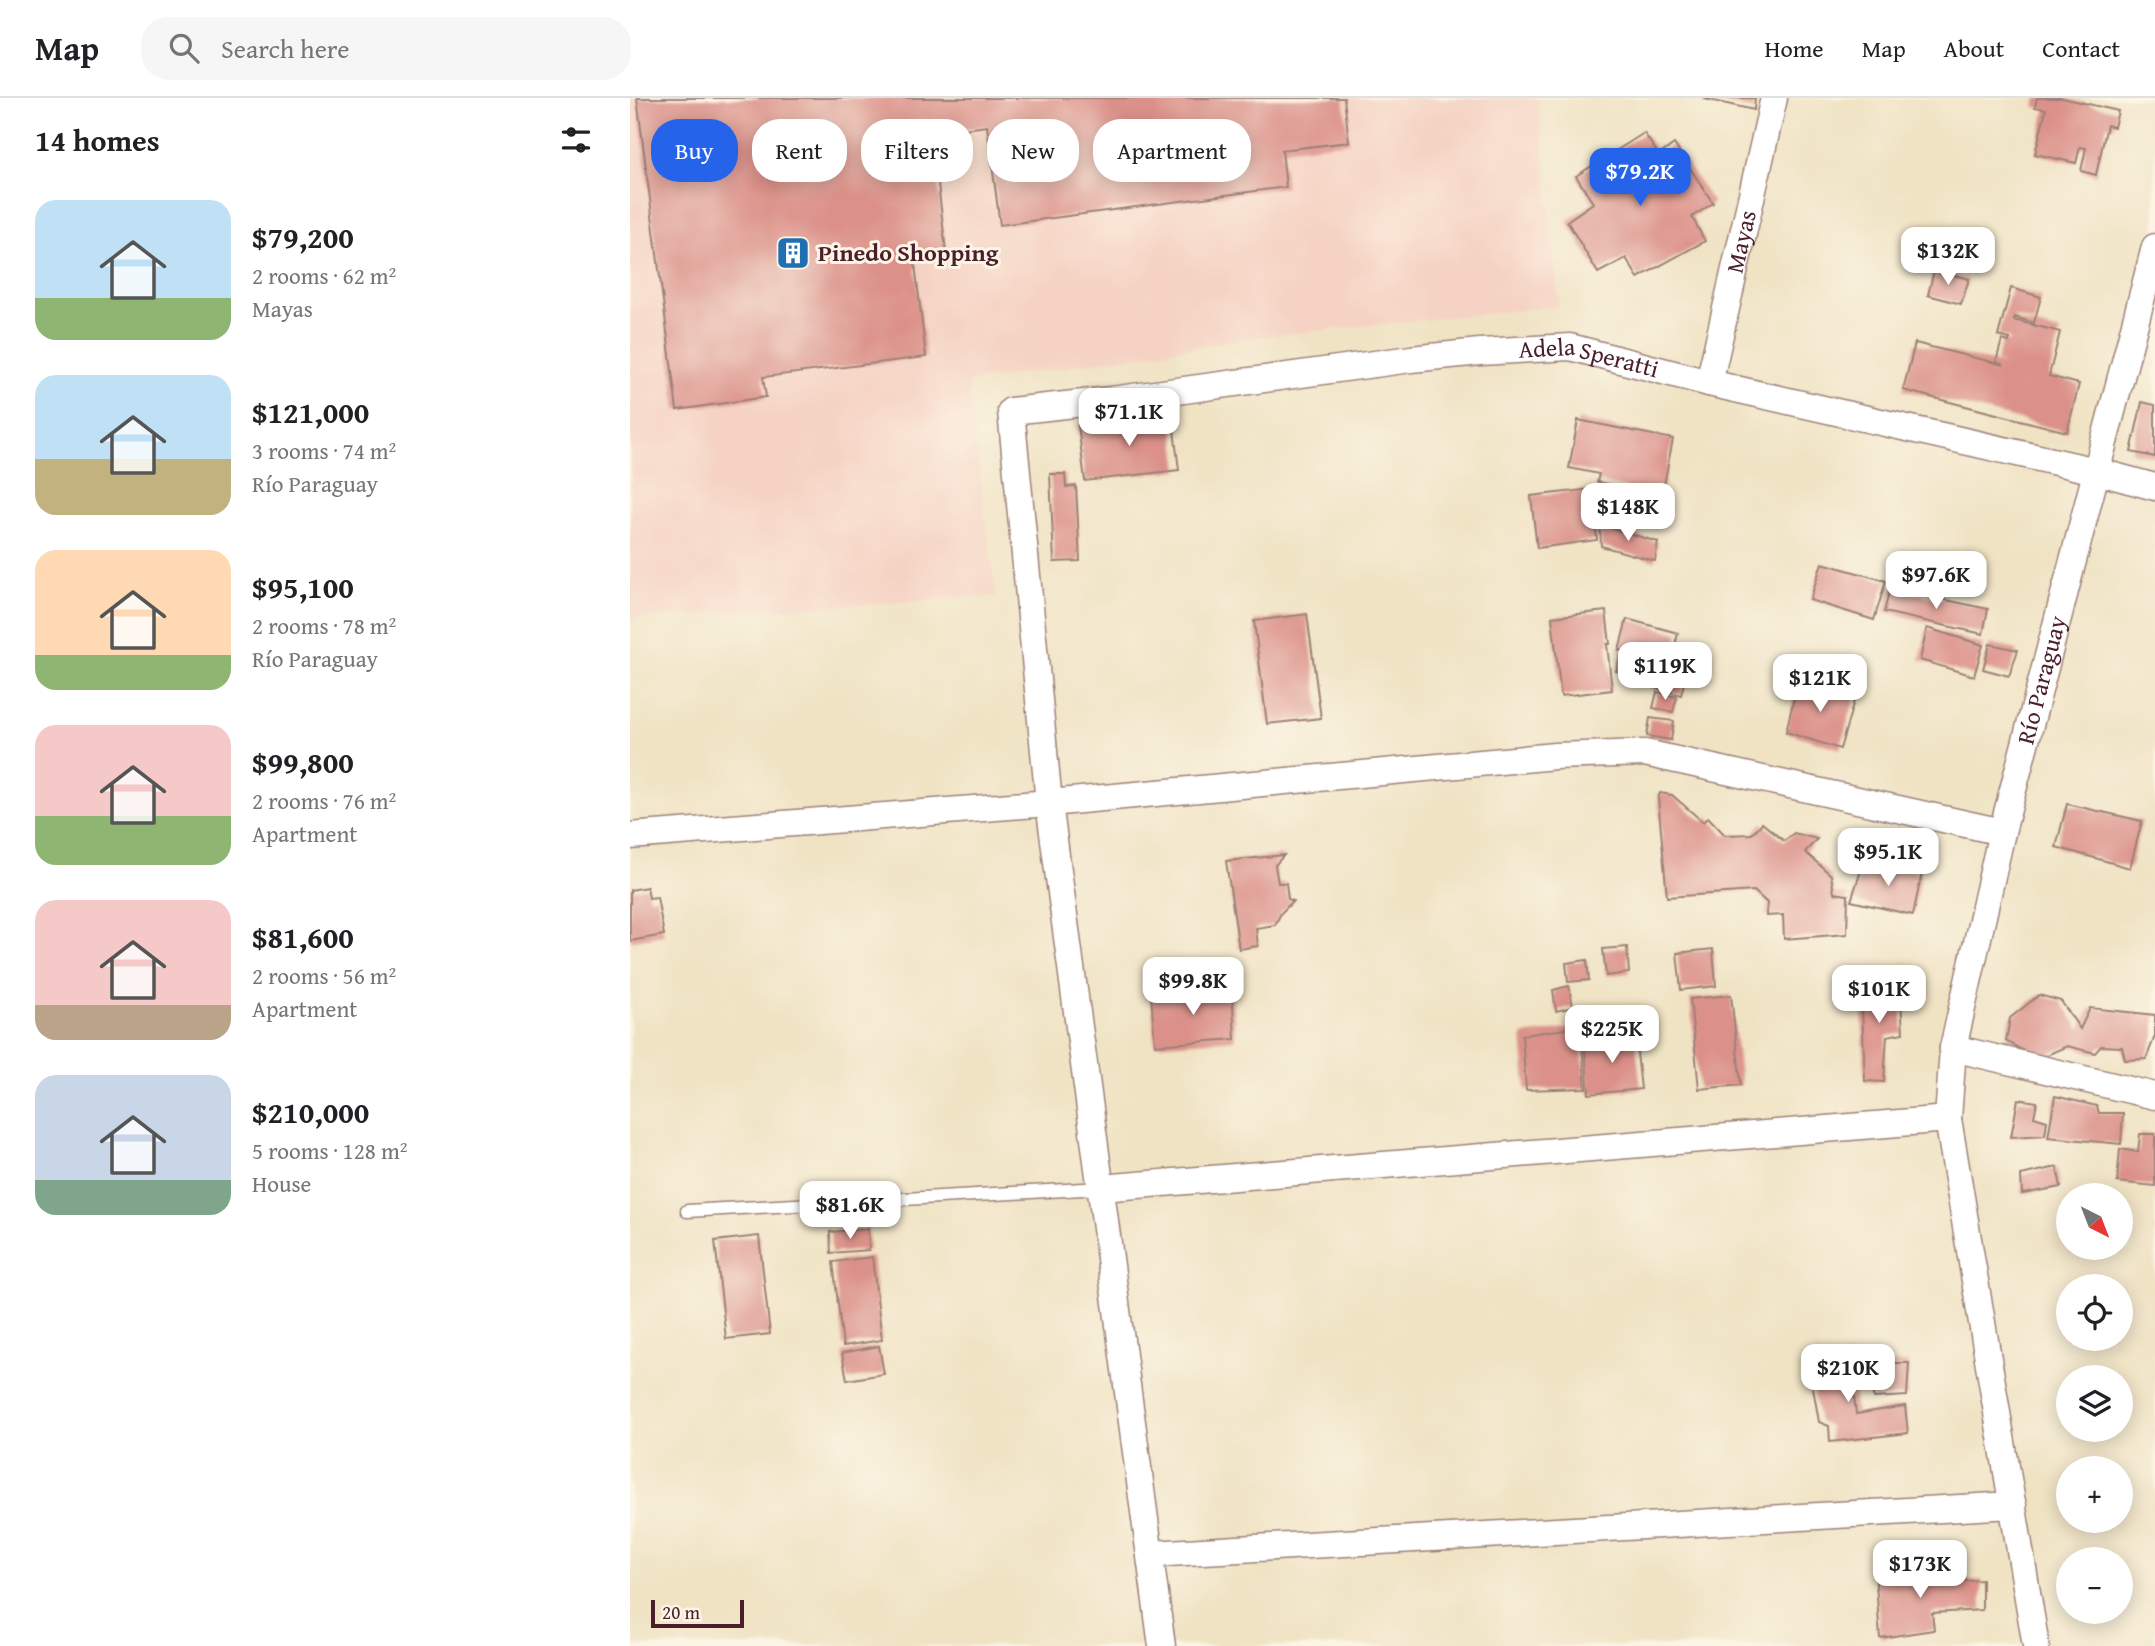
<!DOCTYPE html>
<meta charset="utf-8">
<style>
body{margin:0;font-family:"Gentium Book Plus",serif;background:#f6f6f6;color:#202124;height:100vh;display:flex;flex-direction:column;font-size:26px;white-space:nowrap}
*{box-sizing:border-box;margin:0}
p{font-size:23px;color:#757577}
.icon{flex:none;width:38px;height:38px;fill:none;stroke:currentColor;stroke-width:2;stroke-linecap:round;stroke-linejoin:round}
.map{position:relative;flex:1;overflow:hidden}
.sheet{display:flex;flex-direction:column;background:#fff;width:630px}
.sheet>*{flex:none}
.guide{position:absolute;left:21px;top:21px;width:665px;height:63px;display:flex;gap:14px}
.needle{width:46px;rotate:138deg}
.tools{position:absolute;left:1426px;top:1085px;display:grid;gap:14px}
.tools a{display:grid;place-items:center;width:77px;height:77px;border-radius:50%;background:#fff;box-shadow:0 4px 18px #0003;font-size:35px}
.scale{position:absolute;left:21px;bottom:18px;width:93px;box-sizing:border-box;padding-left:7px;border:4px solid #4a1f2b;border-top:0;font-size:19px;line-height:24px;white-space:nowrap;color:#4a1f2b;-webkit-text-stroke:5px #fcf5e5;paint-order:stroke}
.price{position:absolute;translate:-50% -60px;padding:0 16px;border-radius:14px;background:#fff;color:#222;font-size:23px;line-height:46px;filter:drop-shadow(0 2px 4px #0008)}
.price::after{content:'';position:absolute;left:50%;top:42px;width:21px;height:16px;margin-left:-10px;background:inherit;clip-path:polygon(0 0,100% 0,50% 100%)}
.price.on{background:#2563eb;color:#fff}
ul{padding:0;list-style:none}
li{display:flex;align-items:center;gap:21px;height:175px;padding:0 35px}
li span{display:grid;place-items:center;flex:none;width:196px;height:140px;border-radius:21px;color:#555}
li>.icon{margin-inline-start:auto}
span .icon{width:84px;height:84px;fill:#fffc;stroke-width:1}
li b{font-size:30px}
h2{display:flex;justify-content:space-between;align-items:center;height:84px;padding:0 35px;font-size:30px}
.chip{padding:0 24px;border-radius:28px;background:#fff;box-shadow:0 4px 18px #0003;font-size:24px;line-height:63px}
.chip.on{background:#2563eb;color:#fff}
header{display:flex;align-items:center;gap:42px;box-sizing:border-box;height:98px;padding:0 35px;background:#fff;border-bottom:2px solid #e0e0e0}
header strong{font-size:33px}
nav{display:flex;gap:38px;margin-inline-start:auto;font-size:24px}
.search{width:490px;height:63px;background:#f6f6f6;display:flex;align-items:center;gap:18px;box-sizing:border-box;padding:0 24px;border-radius:28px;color:#757577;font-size:26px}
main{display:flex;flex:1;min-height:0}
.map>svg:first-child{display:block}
.built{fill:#f5d2c3}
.building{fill:#db9189}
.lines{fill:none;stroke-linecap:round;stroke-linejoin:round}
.service-casing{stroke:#9d8178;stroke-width:15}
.minor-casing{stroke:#9d8178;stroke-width:29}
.service{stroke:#fff;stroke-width:12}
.minor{stroke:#fff;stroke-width:26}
.labels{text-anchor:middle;stroke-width:6;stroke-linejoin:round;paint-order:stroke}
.street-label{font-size:24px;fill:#4a1f2b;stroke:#fcf5e5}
.poi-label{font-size:24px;font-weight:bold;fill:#4a1f2b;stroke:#fcf5e5;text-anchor:start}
</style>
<header>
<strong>Map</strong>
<div class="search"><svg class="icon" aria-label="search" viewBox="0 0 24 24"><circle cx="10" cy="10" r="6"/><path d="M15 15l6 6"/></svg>Search here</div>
<nav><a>Home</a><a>Map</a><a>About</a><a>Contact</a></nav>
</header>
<main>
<section class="sheet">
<h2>14 homes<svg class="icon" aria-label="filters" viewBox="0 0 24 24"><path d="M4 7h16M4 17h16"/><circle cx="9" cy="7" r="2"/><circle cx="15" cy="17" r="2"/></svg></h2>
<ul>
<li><span style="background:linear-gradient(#bfe0f5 70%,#8fb573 0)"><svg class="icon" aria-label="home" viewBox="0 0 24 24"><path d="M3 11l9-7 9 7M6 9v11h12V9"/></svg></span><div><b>$79,200</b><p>2 rooms · 62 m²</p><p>Mayas</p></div></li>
<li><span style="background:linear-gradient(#bfe0f5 60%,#c2b280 0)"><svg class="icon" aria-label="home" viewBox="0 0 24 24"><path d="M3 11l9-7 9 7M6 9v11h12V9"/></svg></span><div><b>$121,000</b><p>3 rooms · 74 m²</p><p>Río Paraguay</p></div></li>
<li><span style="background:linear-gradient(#ffd9b3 75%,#8fb573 0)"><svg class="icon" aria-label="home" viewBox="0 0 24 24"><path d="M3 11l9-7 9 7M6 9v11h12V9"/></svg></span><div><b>$95,100</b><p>2 rooms · 78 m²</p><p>Río Paraguay</p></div></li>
<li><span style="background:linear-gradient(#f6c9c9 65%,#8fb573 0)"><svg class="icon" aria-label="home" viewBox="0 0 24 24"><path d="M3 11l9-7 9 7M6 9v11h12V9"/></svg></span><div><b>$99,800</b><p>2 rooms · 76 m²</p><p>Apartment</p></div></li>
<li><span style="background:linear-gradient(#f6c9c9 75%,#b9a48a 0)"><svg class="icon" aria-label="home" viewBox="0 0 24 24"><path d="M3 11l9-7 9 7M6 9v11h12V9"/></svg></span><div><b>$81,600</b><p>2 rooms · 56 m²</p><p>Apartment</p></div></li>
<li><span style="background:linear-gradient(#c9d6e8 75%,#7fa58c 0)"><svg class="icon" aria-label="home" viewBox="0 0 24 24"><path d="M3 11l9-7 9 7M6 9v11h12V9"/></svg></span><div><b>$210,000</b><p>5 rooms · 128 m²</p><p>House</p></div></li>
</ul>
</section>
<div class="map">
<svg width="1525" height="1548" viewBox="0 0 1525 1548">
<rect width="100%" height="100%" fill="#fcf5e5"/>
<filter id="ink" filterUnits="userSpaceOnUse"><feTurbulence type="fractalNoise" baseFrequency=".0143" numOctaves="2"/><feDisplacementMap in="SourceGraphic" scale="14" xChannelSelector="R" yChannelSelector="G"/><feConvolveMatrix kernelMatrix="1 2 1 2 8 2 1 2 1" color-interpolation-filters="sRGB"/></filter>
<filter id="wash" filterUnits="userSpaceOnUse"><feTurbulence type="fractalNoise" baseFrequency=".00686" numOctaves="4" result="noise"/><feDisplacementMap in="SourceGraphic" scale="28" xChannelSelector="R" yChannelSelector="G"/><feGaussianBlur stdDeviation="1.57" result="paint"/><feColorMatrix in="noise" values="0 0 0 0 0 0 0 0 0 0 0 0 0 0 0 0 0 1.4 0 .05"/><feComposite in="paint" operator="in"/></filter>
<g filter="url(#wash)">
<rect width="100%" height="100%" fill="#f0e3c4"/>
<polygon class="built" points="0,0 909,0 929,208 626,239 338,284 366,498 0,520"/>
<g id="blocks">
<g class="building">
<polygon points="7,0 714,0 719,44 652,52 656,89 370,127 357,28 302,35 316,153 284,157 296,259 133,279 136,299 47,312"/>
<polygon points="1075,0 1125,0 1124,12 1074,1"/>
<polygon points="1407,0 1433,0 1488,13 1484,29 1477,27 1466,77 1451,73 1456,50 1450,49 1446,65 1405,56 1416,11 1405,9"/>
<polygon points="1014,35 1029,57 1044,46 1083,105 1062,119 1075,143 1008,180 996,160 968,175 937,123 963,105 946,78"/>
<polygon points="1304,172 1339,181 1331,206 1298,197"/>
<polygon points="1381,190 1411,199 1404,225 1385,219 1384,222 1430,234 1419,278 1449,286 1437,334 1273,292 1285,245 1374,267 1366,264 1372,242 1379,244 1380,241 1368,238"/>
<polygon points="1512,304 1525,307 1525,359 1501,354"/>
<polygon points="542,316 549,372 455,383 448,327"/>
<polygon points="948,322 1043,341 1032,397 967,384 969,376 939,370"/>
<polygon points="420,376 435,376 436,389 446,388 450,463 424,464"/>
<polygon points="962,391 967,442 907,450 901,398"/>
<polygon points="970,427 1028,444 1025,463 971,448"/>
<polygon points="1192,465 1256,483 1244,522 1180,502"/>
<polygon points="1260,490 1358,511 1353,536 1254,514"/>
<polygon points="976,513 980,546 977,546 982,592 931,598 922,519"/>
<polygon points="677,516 691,620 637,626 624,523"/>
<polygon points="997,521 1048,535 1041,565 989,552"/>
<polygon points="1297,530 1353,547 1344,578 1290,562"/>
<polygon points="1360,546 1388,552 1379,578 1353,571"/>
<polygon points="991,557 1004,560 1000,577 986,573"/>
<polygon points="1007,560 1025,565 1019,587 1001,583"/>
<polygon points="1028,565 1057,573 1051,597 1022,589"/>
<polygon points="1168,583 1226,596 1210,651 1156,634"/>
<polygon points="1027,594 1047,599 1043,614 1023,610"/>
<polygon points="1020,620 1044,623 1041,642 1017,638"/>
<polygon points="1030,695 1042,697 1073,724 1078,719 1095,737 1122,736 1132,725 1154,743 1164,735 1187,741 1175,754 1201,777 1204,795 1218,797 1217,836 1154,841 1153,817 1136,818 1137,805 1124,793 1037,799 1028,700"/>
<polygon points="1437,706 1512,723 1500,770 1426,749"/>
<polygon points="654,757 645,767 648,785 656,785 658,801 663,803 651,815 645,827 626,830 628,848 609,851 596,763"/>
<polygon points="1234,763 1292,775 1283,817 1221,803"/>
<polygon points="17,789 19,800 27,799 34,837 0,843 0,792"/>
<polygon points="997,849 999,875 976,878 973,851"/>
<polygon points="1083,851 1086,888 1051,892 1047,855"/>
<polygon points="957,862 959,882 938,884 936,865"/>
<polygon points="1231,884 1270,885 1273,935 1257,938 1254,984 1235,983"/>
<polygon points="939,888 943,909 926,913 923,892"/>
<polygon points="602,891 605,941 525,947 521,897"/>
<polygon points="1101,897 1111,987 1069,991 1060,901"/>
<polygon points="1409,897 1431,903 1450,931 1460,910 1525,917 1525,938 1516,961 1495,962 1492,949 1471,948 1465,955 1437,948 1408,961 1376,943 1380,920"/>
<polygon points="950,929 956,990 896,992 892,937"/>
<polygon points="1005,937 1011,991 959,996 954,942"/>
<polygon points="1425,998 1467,1008 1469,1015 1493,1015 1491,1046 1418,1039"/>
<polygon points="1388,1001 1407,1004 1404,1019 1417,1023 1415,1037 1381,1039"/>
<polygon points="1510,1036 1525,1036 1525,1088 1487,1084 1490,1051 1508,1054"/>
<polygon points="1427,1069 1431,1089 1392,1096 1391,1077"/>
<polygon points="238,1131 239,1152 201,1155 200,1134"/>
<polygon points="129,1138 140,1236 96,1241 85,1143"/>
<polygon points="242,1159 252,1242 213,1248 203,1164"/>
<polygon points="249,1248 254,1276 217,1282 212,1255"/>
<polygon points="1220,1258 1226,1316 1275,1308 1278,1335 1200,1344 1199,1328 1189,1324 1181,1278 1172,1276 1172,1265"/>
<polygon points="1227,1265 1279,1265 1277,1298 1244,1300 1240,1287 1225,1288"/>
<polygon points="1301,1469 1302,1485 1352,1482 1352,1512 1302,1515 1304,1532 1250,1540 1245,1472"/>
</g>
</g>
</g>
<g filter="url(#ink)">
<use href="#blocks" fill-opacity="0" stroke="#9d8178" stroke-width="2"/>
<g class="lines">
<defs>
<polyline id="service" points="57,1113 471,1090"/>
<g id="minor">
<path id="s1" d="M1079 285 1144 0"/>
<polyline points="0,738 419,705 925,658 1015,655 1372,734"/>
<polyline points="1323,950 1525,998"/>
<polyline points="471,1090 1318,1021"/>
<polyline points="520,1456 1383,1407"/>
<path id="s2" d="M532 1548 419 705 381 313 481 302 781 261 850 254 940 249 1079 285 1466 373 1525 389"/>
<path id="s3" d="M1406 1548 1318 1021 1323 950 1372 734 1525 149"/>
</g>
</defs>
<use href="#service" class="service-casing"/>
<use href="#minor" class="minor-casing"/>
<use href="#service" class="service"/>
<use href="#minor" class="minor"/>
</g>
</g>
<defs>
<symbol id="building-square" viewBox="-11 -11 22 22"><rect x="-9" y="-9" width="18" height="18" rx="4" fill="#1f6fb2" stroke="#fcf5e5"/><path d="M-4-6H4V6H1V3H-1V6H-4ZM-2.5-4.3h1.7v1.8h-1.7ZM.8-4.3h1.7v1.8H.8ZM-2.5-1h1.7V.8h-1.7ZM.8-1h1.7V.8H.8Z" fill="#fff"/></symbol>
</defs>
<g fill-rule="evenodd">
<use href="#building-square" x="144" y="136" width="38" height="38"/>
</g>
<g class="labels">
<g class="street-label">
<text dy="8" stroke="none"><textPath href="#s1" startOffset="145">Mayas</textPath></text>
<text dy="8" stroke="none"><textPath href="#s2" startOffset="1827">Adela Speratti</textPath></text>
<text dy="8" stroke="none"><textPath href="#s3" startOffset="984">Río Paraguay</textPath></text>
</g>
<g class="poi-label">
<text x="188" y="163">Pinedo Shopping</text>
</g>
</g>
</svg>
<div class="tools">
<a><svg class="needle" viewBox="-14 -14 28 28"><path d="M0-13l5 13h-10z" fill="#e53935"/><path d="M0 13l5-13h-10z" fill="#757577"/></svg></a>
<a><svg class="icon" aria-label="locate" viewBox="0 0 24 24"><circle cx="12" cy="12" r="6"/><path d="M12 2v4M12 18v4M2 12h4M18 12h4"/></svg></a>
<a><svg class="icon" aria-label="layers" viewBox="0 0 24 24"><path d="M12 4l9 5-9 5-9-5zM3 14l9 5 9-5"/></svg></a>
<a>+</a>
<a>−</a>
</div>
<div class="scale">20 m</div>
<b class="price on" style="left:1010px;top:110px">$79.2K</b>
<b class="price" style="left:1318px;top:189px">$132K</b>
<b class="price" style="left:499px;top:350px">$71.1K</b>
<b class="price" style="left:998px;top:445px">$148K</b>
<b class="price" style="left:1306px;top:513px">$97.6K</b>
<b class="price" style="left:1035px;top:604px">$119K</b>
<b class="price" style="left:1190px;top:616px">$121K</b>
<b class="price" style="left:1258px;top:790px">$95.1K</b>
<b class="price" style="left:563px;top:919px">$99.8K</b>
<b class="price" style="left:1249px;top:927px">$101K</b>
<b class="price" style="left:982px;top:967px">$225K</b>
<b class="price" style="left:220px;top:1143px">$81.6K</b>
<b class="price" style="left:1218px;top:1306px">$210K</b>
<b class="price" style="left:1290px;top:1502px">$173K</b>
<div class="guide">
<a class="chip on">Buy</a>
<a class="chip">Rent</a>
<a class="chip">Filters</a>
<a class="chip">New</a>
<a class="chip">Apartment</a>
</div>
</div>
</main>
